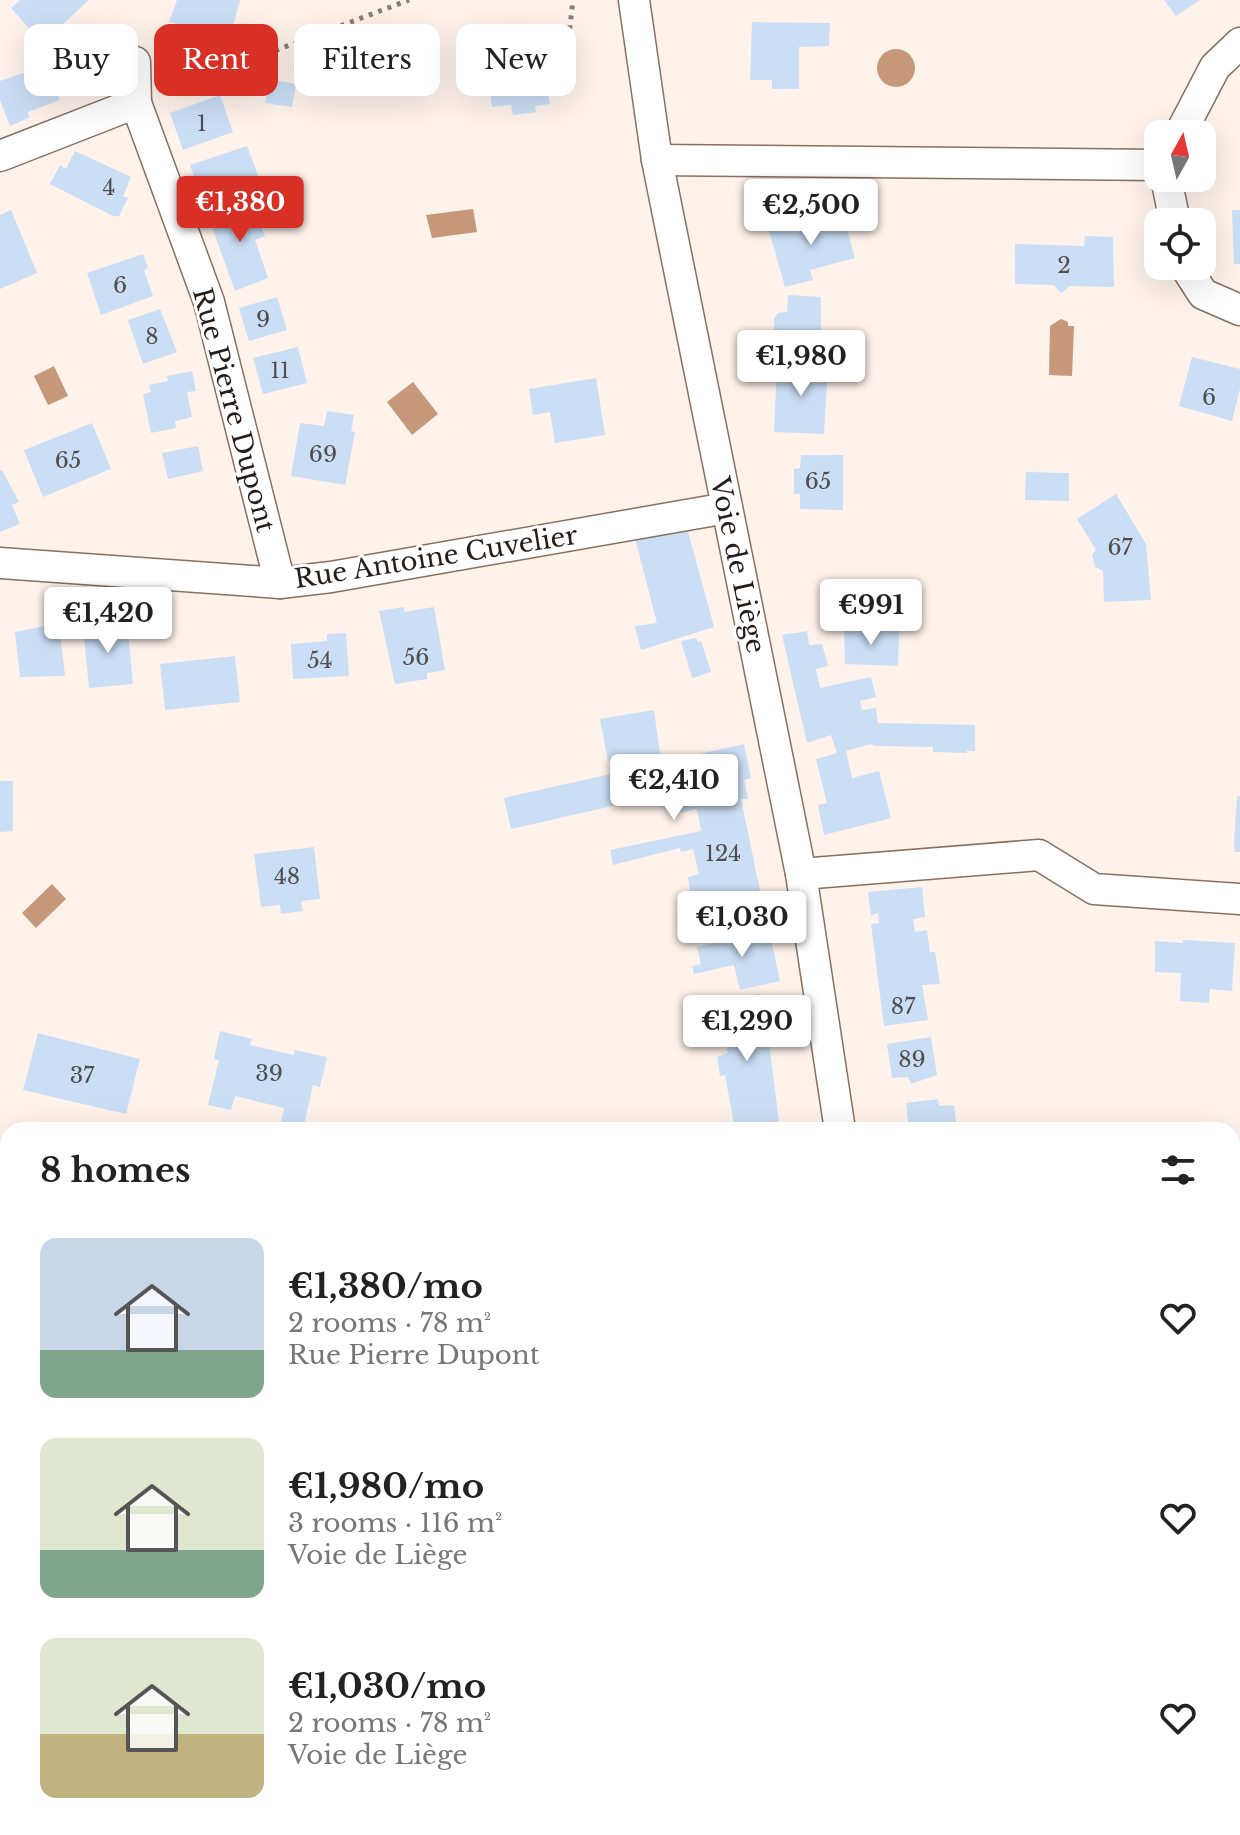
<!DOCTYPE html>
<meta charset="utf-8">
<style>
body{margin:0;font-family:"Libre Baskerville",serif;background:#f2f2f2;color:#222;height:100vh;display:flex;flex-direction:column;font-size:30px;white-space:nowrap}
*{box-sizing:border-box;margin:0}
p{font-size:26px;color:#767676}
.icon{flex:none;width:44px;height:44px;fill:none;stroke:currentColor;stroke-width:2;stroke-linecap:round;stroke-linejoin:round}
.map{position:relative;flex:1;overflow:hidden}
.details{position:absolute;left:0px;top:1122px;width:1240px;height:714px;display:flex;flex-direction:column;background:#fff;border-radius:24px 24px 0 0;box-shadow:0 8px 32px #0002}
.details>*{flex:none}
.banner{position:absolute;left:24px;top:24px;width:800px;height:72px;display:flex;gap:16px}
.needle{width:52px;rotate:8deg}
.controls{position:absolute;left:1144px;top:120px;display:grid;gap:16px}
.controls a{display:grid;place-items:center;width:72px;height:72px;border-radius:16px;background:#fff;box-shadow:0 8px 32px #0002;font-size:40px}
.price{position:absolute;translate:-50% -68px;padding:0 18px;border-radius:8px;background:#fff;color:#222;font-size:26px;line-height:52px;filter:drop-shadow(0 2px 4px #0008)}
.price::after{content:'';position:absolute;left:50%;top:48px;width:24px;height:18px;margin-left:-12px;background:inherit;clip-path:polygon(0 0,100% 0,50% 100%)}
.price.current{background:#d93025;color:#fff}
ul{padding:0;list-style:none}
li{display:flex;align-items:center;gap:24px;height:200px;padding:0 40px}
li span{display:grid;place-items:center;flex:none;width:224px;height:160px;border-radius:16px;color:#555}
li>.icon{margin-inline-start:auto}
span .icon{width:96px;height:96px;fill:#fffc;stroke-width:1}
li b{font-size:34px}
h2{display:flex;justify-content:space-between;align-items:center;height:96px;padding:0 40px;font-size:34px}
.pill{padding:0 28px;border-radius:16px;background:#fff;box-shadow:0 8px 32px #0002;font-size:28px;line-height:72px}
.pill.current{background:#d93025;color:#fff}
.map>svg:first-child{display:block}
.water{fill:#c69779}
.building{fill:#cadef5}
.lines{fill:none;stroke-linecap:round;stroke-linejoin:round}
.minor-casing{stroke:#887060;stroke-width:33}
.path{stroke:#8a7f78;stroke-width:5;stroke-dasharray:4 6;stroke-linecap:butt}
.minor{stroke:#fff;stroke-width:30}
.labels{text-anchor:middle;stroke-width:6;stroke-linejoin:round;paint-order:stroke}
.number-label{font-size:22px;fill:#504d4e}
.street-label{font-size:26px;fill:#271d17;stroke:#fff}
</style>
<div class="map">
<svg width="1240" height="1835" viewBox="0 0 1240 1835">
<rect width="100%" height="100%" fill="#fef2eb"/>
<g class="water">
<circle cx="896" cy="68" r="19"/>
<polygon points="473,209 477,232 432,238 426,215"/>
<polygon points="1061,319 1068,322 1068,326 1074,326 1072,376 1049,375 1050,326"/>
<polygon points="54,366 68,396 48,405 34,376"/>
<polygon points="413,382 438,414 412,435 387,402"/>
<polygon points="52,884 66,899 36,928 22,913"/>
</g>
<g class="building">
<polygon points="20,0 89,0 42,43 11,8"/>
<polygon points="177,0 240,0 229,40 169,22"/>
<polygon points="1164,0 1200,0 1176,16"/>
<polygon points="752,22 830,23 829,46 799,47 799,89 772,89 772,80 750,80"/>
<polygon points="533,37 535,52 542,51 550,104 535,106 536,112 513,115 511,105 492,107 488,77 496,76 491,44"/>
<polygon points="47,65 60,100 28,112 29,118 10,126 0,100 0,81"/>
<polygon points="269,79 296,84 292,107 265,103"/>
<polygon points="220,95 233,132 183,150 170,113"/>
<polygon points="247,146 259,178 201,198 190,165"/>
<polygon points="75,151 131,177 123,196 128,198 119,216 113,216 50,184 60,165 66,169"/>
<polygon points="241,204 243,207 252,204 265,236 255,240 268,278 235,291 208,216"/>
<polygon points="11,210 37,273 0,289 0,215"/>
<polygon points="1232,210 1240,210 1240,264 1234,264"/>
<polygon points="842,211 855,258 810,270 813,280 785,287 769,231"/>
<polygon points="1085,236 1113,237 1114,287 1070,286 1061,293 1054,285 1015,284 1015,244 1084,246"/>
<polygon points="143,254 148,268 144,270 153,296 101,315 87,273"/>
<polygon points="788,295 821,297 821,341 785,339 774,332 774,319 778,313 787,312"/>
<polygon points="277,297 287,330 249,341 239,308"/>
<polygon points="160,309 177,352 143,364 128,320"/>
<polygon points="298,347 307,383 263,394 253,358"/>
<polygon points="1192,357 1240,369 1240,389 1232,421 1179,406"/>
<polygon points="777,363 828,365 824,434 774,432"/>
<polygon points="192,371 196,391 187,392 192,417 175,421 176,428 151,433 143,394 151,392 149,385 168,381 167,376"/>
<polygon points="596,378 605,435 555,443 550,412 533,415 529,389"/>
<polygon points="327,411 354,415 351,431 355,432 345,485 291,476 300,423 324,426"/>
<polygon points="92,423 111,469 43,497 24,450"/>
<polygon points="198,446 203,471 168,479 162,453"/>
<polygon points="801,455 843,455 843,510 800,509 800,494 794,494 794,469 800,468"/>
<polygon points="2,470 19,502 12,505 20,524 0,532 0,471"/>
<polygon points="1026,472 1069,473 1069,501 1025,500"/>
<polygon points="1116,494 1146,544 1151,600 1104,602 1103,571 1095,567 1092,555 1096,550 1077,519"/>
<polygon points="687,528 714,627 641,650 635,626 657,623 635,538"/>
<polygon points="404,607 404,612 434,607 445,670 427,673 427,679 395,684 379,611"/>
<polygon points="127,621 133,684 89,688 83,626"/>
<polygon points="59,623 65,676 20,677 15,632"/>
<polygon points="844,627 899,630 898,666 845,664"/>
<polygon points="807,631 809,645 822,644 828,666 816,669 820,688 871,677 876,697 860,701 862,710 876,708 878,723 975,725 975,751 966,751 967,753 933,752 933,747 876,746 870,744 846,751 852,778 879,771 891,818 824,835 818,805 827,803 816,759 837,753 831,735 807,743 782,635"/>
<polygon points="346,633 349,676 293,679 291,644 327,641 327,634"/>
<polygon points="696,638 698,642 701,641 711,672 692,678 681,641"/>
<polygon points="235,656 240,702 165,710 160,664"/>
<polygon points="654,710 660,754 608,761 600,719"/>
<polygon points="744,744 751,778 744,780 748,799 741,799 762,900 752,902 755,919 717,928 713,912 694,916 688,877 699,874 693,849 681,852 680,848 613,865 610,850 701,831 697,809 674,814 670,793 511,829 504,798"/>
<polygon points="0,781 13,781 13,831 0,832"/>
<polygon points="1237,796 1240,796 1240,852 1235,852 1234,842"/>
<polygon points="314,847 320,899 301,901 303,911 281,914 280,905 261,907 254,854"/>
<polygon points="922,887 925,917 913,919 915,932 927,930 930,952 935,952 940,984 922,985 928,1020 884,1026 871,924 879,923 878,913 871,915 868,892"/>
<polygon points="769,930 780,981 740,990 734,965 694,974 692,966 701,964 697,947"/>
<polygon points="1183,940 1235,943 1232,991 1210,989 1209,1003 1180,1001 1181,973 1155,972 1155,941 1183,943"/>
<polygon points="760,994 770,1050 780,1130 735,1130 725,1075 720,1076 717,1057 728,1053 724,1027 714,1030 709,1003"/>
<polygon points="220,1031 252,1039 250,1045 294,1055 295,1050 327,1057 320,1087 313,1085 303,1129 281,1123 284,1108 235,1096 231,1110 208,1105 219,1060 214,1059"/>
<polygon points="38,1033 140,1059 126,1114 23,1090"/>
<polygon points="931,1037 937,1075 911,1084 908,1077 892,1078 887,1044"/>
<polygon points="938,1099 939,1106 954,1105 957,1130 909,1130 906,1103"/>
<polygon points="0,1482 8,1488 8,1533 0,1528"/>
<polygon points="502,1828 582,1828 582,1835 502,1830"/>
<polygon points="1162,1828 1204,1828 1204,1835 1162,1834"/>
</g>
<g class="lines">
<defs>
<g id="minor">
<polyline points="634,0 657,160 801,874 840,1130"/>
<polyline points="136,103 209,302 280,583"/>
<polyline points="1180,134 1215,67 1240,43"/>
<polyline points="0,156 136,103 135,62"/>
<polyline points="657,160 1158,165"/>
<polyline points="1166,178 1175,222"/>
<polyline points="1185,266 1203,294 1240,310"/>
<polyline points="0,563 280,583 331,577 727,508"/>
<polyline points="801,874 1039,855 1094,889 1240,899"/>
<polyline points="0,1353 8,1353"/>
<polyline points="866,1828 866,1835"/>
</g>
</defs>
<use href="#minor" class="minor-casing"/>
<g class="path">
<polyline points="565,69 573,0"/>
<polyline points="163,93 409,0"/>
<polyline points="0,1432 8,1439"/>
<polyline points="311,1828 315,1835"/>
<polyline points="451,1828 458,1835"/>
<polyline points="641,1835 646,1828"/>
<polyline points="712,1835 715,1828"/>
</g>
<use href="#minor" class="minor"/>
</g>
<g class="labels">
<g class="number-label">
<text x="202" y="131">1</text>
<text x="109" y="195">4</text>
<text x="1064" y="273">2</text>
<text x="120" y="293">6</text>
<text x="263" y="327">9</text>
<text x="152" y="344">8</text>
<text x="280" y="378">11</text>
<text x="1209" y="405">6</text>
<text x="323" y="462">69</text>
<text x="68" y="468">65</text>
<text x="818" y="489">65</text>
<text x="1120" y="555">67</text>
<text x="416" y="665">56</text>
<text x="320" y="668">54</text>
<text x="723" y="861">124</text>
<text x="287" y="884">48</text>
<text x="903" y="1014">87</text>
<text x="912" y="1067">89</text>
<text x="269" y="1081">39</text>
<text x="82" y="1083">37</text>
</g>
<g class="street-label">
<text transform="translate(234 410) rotate(75)" y="9">Rue Pierre Dupont</text>
<text transform="translate(436 557) rotate(-9)" y="9">Rue Antoine Cuvelier</text>
<text transform="translate(738 565) rotate(78)" y="9">Voie de Liège</text>
</g>
</g>
</svg>
<div class="controls">
<a><svg class="needle" viewBox="-14 -14 28 28"><path d="M0-13l5 13h-10z" fill="#e53935"/><path d="M0 13l5-13h-10z" fill="#767676"/></svg></a>
<a><svg class="icon" aria-label="locate" viewBox="0 0 24 24"><circle cx="12" cy="12" r="6"/><path d="M12 2v4M12 18v4M2 12h4M18 12h4"/></svg></a>
</div>
<b class="price current" style="left:240px;top:244px">€1,380</b>
<b class="price" style="left:811px;top:247px">€2,500</b>
<b class="price" style="left:801px;top:398px">€1,980</b>
<b class="price" style="left:871px;top:647px">€991</b>
<b class="price" style="left:108px;top:655px">€1,420</b>
<b class="price" style="left:674px;top:822px">€2,410</b>
<b class="price" style="left:742px;top:959px">€1,030</b>
<b class="price" style="left:747px;top:1063px">€1,290</b>
<div class="banner">
<a class="pill">Buy</a>
<a class="pill current">Rent</a>
<a class="pill">Filters</a>
<a class="pill">New</a>
</div>
<section class="details">
<h2>8 homes<svg class="icon" aria-label="filters" viewBox="0 0 24 24"><path d="M4 7h16M4 17h16"/><circle cx="9" cy="7" r="2"/><circle cx="15" cy="17" r="2"/></svg></h2>
<ul>
<li><span style="background:linear-gradient(#c9d6e8 70%,#7fa58c 0)"><svg class="icon" aria-label="home" viewBox="0 0 24 24"><path d="M3 11l9-7 9 7M6 9v11h12V9"/></svg></span><div><b>€1,380/mo</b><p>2 rooms · 78 m²</p><p>Rue Pierre Dupont</p></div><svg class="icon" aria-label="heart" viewBox="0 0 24 24"><path d="M12 20l-8-8c-3-5 5-10 8-4 3-6 11-1 8 4z"/></svg></li>
<li><span style="background:linear-gradient(#dfe7d0 70%,#7fa58c 0)"><svg class="icon" aria-label="home" viewBox="0 0 24 24"><path d="M3 11l9-7 9 7M6 9v11h12V9"/></svg></span><div><b>€1,980/mo</b><p>3 rooms · 116 m²</p><p>Voie de Liège</p></div><svg class="icon" aria-label="heart" viewBox="0 0 24 24"><path d="M12 20l-8-8c-3-5 5-10 8-4 3-6 11-1 8 4z"/></svg></li>
<li><span style="background:linear-gradient(#dfe7d0 60%,#c2b280 0)"><svg class="icon" aria-label="home" viewBox="0 0 24 24"><path d="M3 11l9-7 9 7M6 9v11h12V9"/></svg></span><div><b>€1,030/mo</b><p>2 rooms · 78 m²</p><p>Voie de Liège</p></div><svg class="icon" aria-label="heart" viewBox="0 0 24 24"><path d="M12 20l-8-8c-3-5 5-10 8-4 3-6 11-1 8 4z"/></svg></li>
</ul>
</section>
</div>
